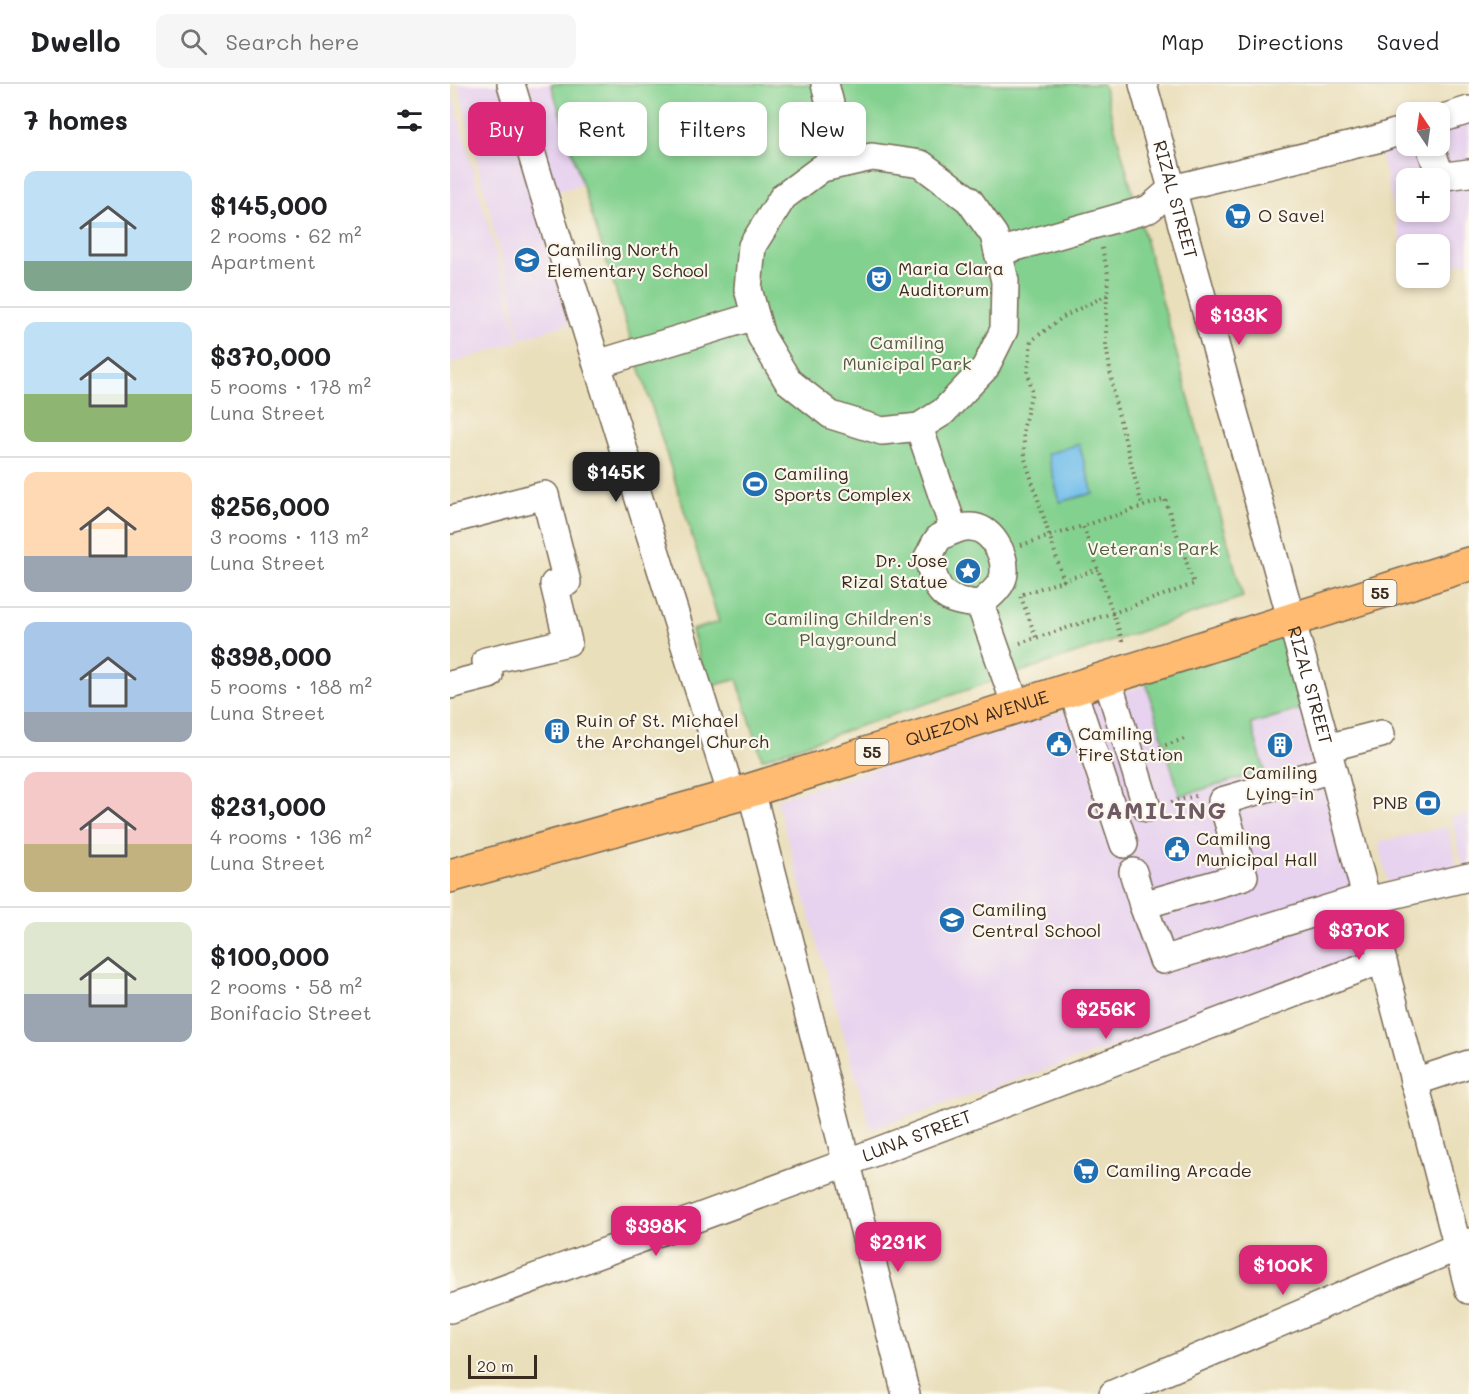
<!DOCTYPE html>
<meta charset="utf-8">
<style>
body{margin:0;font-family:Mali,sans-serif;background:#f6f6f6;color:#202124;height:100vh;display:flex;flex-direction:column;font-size:22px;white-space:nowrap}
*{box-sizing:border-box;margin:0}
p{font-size:20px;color:#757577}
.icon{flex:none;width:33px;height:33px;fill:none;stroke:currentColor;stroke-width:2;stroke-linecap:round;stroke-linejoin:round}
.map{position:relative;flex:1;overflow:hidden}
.details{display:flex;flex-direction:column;background:#fff;width:450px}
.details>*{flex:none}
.top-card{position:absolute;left:18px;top:18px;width:570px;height:54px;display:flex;gap:12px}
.needle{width:39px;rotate:347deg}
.fabs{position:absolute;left:946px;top:18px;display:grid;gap:12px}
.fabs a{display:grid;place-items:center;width:54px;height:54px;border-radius:12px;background:#fff;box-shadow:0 3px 9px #0003;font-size:30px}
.scale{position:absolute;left:18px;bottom:15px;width:69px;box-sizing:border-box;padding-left:6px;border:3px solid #3b2a1e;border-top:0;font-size:16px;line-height:21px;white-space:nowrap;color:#3b2a1e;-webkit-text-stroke:4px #fbf7ec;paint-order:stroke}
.price{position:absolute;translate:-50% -51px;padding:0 14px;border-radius:12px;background:#db2777;color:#fff;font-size:20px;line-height:39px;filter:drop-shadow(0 2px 3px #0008)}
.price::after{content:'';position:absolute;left:50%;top:36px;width:18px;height:14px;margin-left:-9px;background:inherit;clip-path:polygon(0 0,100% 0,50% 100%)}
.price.selected{background:#222;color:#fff}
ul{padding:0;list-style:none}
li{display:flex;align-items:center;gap:18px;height:150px;padding:0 24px}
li+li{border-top:2px solid #e0e0e0}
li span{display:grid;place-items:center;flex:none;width:168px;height:120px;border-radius:12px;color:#555}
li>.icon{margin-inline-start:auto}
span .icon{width:72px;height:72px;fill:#fffc;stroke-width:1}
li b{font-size:26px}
h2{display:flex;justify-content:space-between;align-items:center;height:72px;padding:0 24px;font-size:26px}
.chip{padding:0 21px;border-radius:12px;background:#fff;box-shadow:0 3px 9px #0003;font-size:21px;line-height:54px}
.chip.selected{background:#db2777;color:#fff}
header{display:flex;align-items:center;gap:36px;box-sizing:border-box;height:84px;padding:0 30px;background:#fff;border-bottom:2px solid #e0e0e0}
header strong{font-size:28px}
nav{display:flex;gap:33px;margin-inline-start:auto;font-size:21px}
.search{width:420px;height:54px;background:#f6f6f6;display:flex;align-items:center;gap:15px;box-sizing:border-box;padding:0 21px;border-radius:12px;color:#757577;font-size:22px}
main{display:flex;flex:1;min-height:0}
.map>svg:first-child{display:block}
.built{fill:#e7d2ef;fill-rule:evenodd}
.green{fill:#83d18f;stroke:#5f7e56;stroke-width:1.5}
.water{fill:#71beeb;stroke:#567484;stroke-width:1.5}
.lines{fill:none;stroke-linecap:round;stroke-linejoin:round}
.minor-casing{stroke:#786955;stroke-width:30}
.highway-casing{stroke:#786955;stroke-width:36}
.path{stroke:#786955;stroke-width:4;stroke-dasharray:1.5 4.5;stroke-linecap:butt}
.minor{stroke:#fff;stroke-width:27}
.highway{stroke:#febb71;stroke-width:33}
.labels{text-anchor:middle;stroke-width:4.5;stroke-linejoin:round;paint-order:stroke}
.shield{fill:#fbf7ec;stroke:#75685c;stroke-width:1.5}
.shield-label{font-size:16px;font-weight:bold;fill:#3b2a1e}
.street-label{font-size:18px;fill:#3b2a1e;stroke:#fbf7ec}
.poi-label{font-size:18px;fill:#3b2a1e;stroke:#fbf7ec;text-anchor:start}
.park-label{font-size:18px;fill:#515c40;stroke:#fbf7ec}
.district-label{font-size:24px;font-weight:bold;letter-spacing:1.5px;fill:#6e5964;stroke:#fbf7ec}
</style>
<header>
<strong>Dwello</strong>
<div class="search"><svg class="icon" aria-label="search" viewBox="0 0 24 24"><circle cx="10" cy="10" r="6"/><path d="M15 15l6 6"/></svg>Search here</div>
<nav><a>Map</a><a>Directions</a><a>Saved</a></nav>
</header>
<main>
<section class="details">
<h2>7 homes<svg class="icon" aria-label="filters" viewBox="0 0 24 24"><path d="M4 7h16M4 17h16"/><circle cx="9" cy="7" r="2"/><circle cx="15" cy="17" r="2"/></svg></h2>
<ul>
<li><span style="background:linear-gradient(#bfe0f5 75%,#7fa58c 0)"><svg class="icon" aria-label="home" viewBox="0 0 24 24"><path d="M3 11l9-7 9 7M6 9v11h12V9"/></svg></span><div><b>$145,000</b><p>2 rooms · 62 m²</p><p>Apartment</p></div></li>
<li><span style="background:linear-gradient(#bfe0f5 60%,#8fb573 0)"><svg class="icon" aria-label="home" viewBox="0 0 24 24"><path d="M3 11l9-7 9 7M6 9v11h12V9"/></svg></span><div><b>$370,000</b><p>5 rooms · 178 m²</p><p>Luna Street</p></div></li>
<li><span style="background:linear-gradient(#ffd9b3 70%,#9aa5b1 0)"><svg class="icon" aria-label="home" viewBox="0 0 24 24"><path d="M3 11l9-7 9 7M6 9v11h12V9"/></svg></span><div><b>$256,000</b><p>3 rooms · 113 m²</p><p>Luna Street</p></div></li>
<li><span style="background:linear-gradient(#a9c7e8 75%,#9aa5b1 0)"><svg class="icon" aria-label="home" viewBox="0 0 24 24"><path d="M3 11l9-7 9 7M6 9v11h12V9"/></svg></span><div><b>$398,000</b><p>5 rooms · 188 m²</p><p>Luna Street</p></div></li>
<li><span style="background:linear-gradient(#f6c9c9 60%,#c2b280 0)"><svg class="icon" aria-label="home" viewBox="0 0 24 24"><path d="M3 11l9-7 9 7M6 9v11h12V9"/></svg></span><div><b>$231,000</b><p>4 rooms · 136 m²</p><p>Luna Street</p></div></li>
<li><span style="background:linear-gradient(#dfe7d0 60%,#9aa5b1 0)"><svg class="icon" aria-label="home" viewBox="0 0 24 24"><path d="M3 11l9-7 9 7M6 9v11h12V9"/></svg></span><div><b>$100,000</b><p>2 rooms · 58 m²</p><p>Bonifacio Street</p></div></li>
</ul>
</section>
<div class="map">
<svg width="1019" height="1310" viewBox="0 0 1019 1310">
<rect width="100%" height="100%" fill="#fbf7ec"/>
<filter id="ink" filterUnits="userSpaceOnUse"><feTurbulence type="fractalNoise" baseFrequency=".0167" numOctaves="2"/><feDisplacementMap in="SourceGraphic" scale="12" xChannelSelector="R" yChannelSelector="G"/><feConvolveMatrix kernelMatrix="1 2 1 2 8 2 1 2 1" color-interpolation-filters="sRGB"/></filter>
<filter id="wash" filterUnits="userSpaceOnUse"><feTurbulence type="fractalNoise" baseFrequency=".008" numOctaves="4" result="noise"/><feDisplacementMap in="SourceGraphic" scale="24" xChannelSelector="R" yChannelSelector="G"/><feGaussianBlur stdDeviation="1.35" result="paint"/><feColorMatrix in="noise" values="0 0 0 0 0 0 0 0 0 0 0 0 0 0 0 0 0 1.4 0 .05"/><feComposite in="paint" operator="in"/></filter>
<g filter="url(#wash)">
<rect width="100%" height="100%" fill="#eadfbb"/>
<g class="built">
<polygon points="8,0 195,0 218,77 87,113 119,239 71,255"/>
<polygon points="0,1 70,257 0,280"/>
<path d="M1019 26V177L990 185V160H957V183L927 55 957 45V62H990V35ZM957 94H990V128H957Z"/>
<polygon points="836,556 925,874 421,1045 326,715 580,638"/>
<polygon points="1019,729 1019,785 1014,786 1001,733"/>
<polygon points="998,742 1007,782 938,798 929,758"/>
</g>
<g class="green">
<polygon points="101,0 653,0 793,513 312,675 287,595 258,603 242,546 269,538"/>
<polygon points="835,549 858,623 801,640 815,687 730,712 694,592"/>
</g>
<polygon class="water" points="629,360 643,409 610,418 597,370"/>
</g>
<g filter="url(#ink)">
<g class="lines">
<defs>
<g id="minor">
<polyline points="61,0 94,111 282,712"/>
<polyline points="375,0 395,79"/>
<path id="s1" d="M693 0 877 664 1019 1206"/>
<polyline points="990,35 1019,26"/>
<polyline points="980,62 988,85 996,92 1019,89"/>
<polyline points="548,168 699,125 722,105 927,55 957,45"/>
<polyline points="147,280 305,232"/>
<polyline points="469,343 432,347 381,331 338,297 311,252 298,205 302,162 333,113 372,84 422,73 471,80 519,116 544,151 555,197 554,246 535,284 493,328 469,343 504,446"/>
<polyline points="0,436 95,411 117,498 104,500 118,558 36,577 39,591 0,601"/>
<path d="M530 520C492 517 487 510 478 473 482 467 485 457 490 453 498 448 512 442 521 443 541 444 555 469 554 488 554 501 540 512 530 520L566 622"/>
<polyline points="657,594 697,724"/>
<polyline points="622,604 674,760"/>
<polyline points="877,664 931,650"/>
<polyline points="882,685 772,717 794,792 693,821 713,876 916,813"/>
<polyline points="301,706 456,1310"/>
<polyline points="683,788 693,821"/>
<polyline points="917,817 1019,793"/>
<polyline points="964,998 1019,980"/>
<path id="s2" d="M0 1225 396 1079 932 876"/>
<polyline points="663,1310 1019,1158"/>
</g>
<g id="highway">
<path id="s3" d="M0 792 282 712 1019 480"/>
</g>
</defs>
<use href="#minor" class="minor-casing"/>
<use href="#highway" class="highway-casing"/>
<g class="path">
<polyline points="652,164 658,190 656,233 656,261 665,317 692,422"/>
<polyline points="571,461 633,442 663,529 744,500 715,415 633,442"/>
<polyline points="614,497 575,375 573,346 582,307 578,288 581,257 613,233 657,211"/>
<polyline points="586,553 570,511 648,485"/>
<polyline points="570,559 663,529 673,559"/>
<polyline points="704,665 737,654"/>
<polyline points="721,718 749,711"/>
</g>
<use href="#minor" class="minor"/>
<use href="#highway" class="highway"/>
</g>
</g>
<defs>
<symbol id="supermarket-disc" viewBox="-11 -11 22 22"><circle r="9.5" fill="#1f6fb2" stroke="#fbf7ec"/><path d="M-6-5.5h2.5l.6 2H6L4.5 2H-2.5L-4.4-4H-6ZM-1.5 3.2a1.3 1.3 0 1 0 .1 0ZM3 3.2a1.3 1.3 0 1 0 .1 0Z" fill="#fff"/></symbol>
<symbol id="school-disc" viewBox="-11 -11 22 22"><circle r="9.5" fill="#1f6fb2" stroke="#fbf7ec"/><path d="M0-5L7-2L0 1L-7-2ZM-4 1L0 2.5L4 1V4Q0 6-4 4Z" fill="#fff"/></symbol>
<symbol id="theatre-disc" viewBox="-11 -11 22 22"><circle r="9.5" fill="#1f6fb2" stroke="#fbf7ec"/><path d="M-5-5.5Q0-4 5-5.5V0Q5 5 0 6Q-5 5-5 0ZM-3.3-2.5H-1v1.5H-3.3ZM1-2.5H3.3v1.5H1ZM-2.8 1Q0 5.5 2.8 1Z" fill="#fff"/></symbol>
<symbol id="stadium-disc" viewBox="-11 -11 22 22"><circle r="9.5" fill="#1f6fb2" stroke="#fbf7ec"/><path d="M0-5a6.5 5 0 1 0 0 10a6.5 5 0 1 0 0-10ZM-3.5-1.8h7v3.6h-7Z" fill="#fff"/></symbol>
<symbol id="sight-disc" viewBox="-11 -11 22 22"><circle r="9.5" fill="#1f6fb2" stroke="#fbf7ec"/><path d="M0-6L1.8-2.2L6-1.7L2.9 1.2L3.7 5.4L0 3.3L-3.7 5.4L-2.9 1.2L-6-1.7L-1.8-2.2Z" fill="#fff"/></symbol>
<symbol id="building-disc" viewBox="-11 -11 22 22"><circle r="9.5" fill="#1f6fb2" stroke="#fbf7ec"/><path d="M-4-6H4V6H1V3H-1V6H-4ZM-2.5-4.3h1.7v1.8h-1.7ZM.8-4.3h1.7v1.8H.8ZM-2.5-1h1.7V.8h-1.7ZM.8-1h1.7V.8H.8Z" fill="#fff"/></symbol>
<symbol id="civic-disc" viewBox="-11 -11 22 22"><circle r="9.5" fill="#1f6fb2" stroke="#fbf7ec"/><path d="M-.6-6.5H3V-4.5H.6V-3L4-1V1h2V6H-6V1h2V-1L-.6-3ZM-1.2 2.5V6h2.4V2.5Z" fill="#fff"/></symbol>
<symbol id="bank-disc" viewBox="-11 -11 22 22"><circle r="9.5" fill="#1f6fb2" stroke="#fbf7ec"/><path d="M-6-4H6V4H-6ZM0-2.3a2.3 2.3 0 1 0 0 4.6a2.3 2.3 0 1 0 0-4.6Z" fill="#fff"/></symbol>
</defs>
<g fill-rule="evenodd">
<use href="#supermarket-disc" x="773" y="117" width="30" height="30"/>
<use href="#school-disc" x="62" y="161" width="30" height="30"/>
<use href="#theatre-disc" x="414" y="180" width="30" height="30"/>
<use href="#stadium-disc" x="290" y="385" width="30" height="30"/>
<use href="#sight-disc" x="503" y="472" width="30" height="30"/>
<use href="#building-disc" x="92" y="632" width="30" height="30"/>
<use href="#civic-disc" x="594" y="645" width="30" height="30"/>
<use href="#building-disc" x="815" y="646" width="30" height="30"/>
<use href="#bank-disc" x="963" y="704" width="30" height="30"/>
<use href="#civic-disc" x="712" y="750" width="30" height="30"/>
<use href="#school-disc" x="487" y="821" width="30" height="30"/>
<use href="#supermarket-disc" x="621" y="1072" width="30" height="30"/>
</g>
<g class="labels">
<g class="shield">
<rect x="913.5" y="496" width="33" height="26" rx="4.5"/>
<rect x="405.5" y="655" width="33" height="26" rx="4.5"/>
</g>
<g class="shield-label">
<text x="930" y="515">55</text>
<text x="422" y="674">55</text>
</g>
<g class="street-label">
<text dy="6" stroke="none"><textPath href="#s1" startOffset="120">RIZAL STREET</textPath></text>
<text dy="6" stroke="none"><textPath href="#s1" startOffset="624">RIZAL STREET</textPath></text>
<text dy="6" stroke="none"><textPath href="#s3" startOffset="550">QUEZON AVENUE</textPath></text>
<text dy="6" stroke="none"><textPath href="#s2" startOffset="498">LUNA STREET</textPath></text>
</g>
<g class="poi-label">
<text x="808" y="138">O Save!</text>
<text x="97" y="172">Camiling North<tspan x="97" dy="21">Elementary School</tspan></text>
<text x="448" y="191">Maria Clara<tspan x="448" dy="21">Auditorum</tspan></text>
<text x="324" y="396">Camiling<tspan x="324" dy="21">Sports Complex</tspan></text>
<text x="498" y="483" text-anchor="end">Dr. Jose<tspan x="498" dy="21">Rizal Statue</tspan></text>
<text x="126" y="643">Ruin of St. Michael<tspan x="126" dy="21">the Archangel Church</tspan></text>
<text x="628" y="656">Camiling<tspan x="628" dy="21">Fire Station</tspan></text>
<text x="830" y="695" text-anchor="middle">Camiling<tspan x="830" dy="21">Lying-in</tspan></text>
<text x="958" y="725" text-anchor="end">PNB</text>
<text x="746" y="761">Camiling<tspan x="746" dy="21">Municipal Hall</tspan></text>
<text x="522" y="832">Camiling<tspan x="522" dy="21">Central School</tspan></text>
<text x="656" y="1093">Camiling Arcade</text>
</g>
<g class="park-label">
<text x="457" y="265">Camiling<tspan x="457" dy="21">Municipal Park</tspan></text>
<text x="703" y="471">Veteran's Park</text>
<text x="398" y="541">Camiling Children's<tspan x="398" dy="21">Playground</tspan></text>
</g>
<g class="district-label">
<text x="707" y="735">CAMILING</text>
</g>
</g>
</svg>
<div class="fabs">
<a><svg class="needle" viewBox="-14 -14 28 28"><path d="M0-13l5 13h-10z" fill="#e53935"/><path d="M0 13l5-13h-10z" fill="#757577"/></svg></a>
<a>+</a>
<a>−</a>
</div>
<div class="scale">20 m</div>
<b class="price" style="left:789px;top:262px">$133K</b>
<b class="price selected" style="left:166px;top:419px">$145K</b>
<b class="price" style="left:909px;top:877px">$370K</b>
<b class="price" style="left:656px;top:956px">$256K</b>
<b class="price" style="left:206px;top:1173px">$398K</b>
<b class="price" style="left:448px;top:1189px">$231K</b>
<b class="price" style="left:833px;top:1212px">$100K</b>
<div class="top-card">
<a class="chip selected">Buy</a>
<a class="chip">Rent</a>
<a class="chip">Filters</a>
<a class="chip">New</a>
</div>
</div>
</main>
